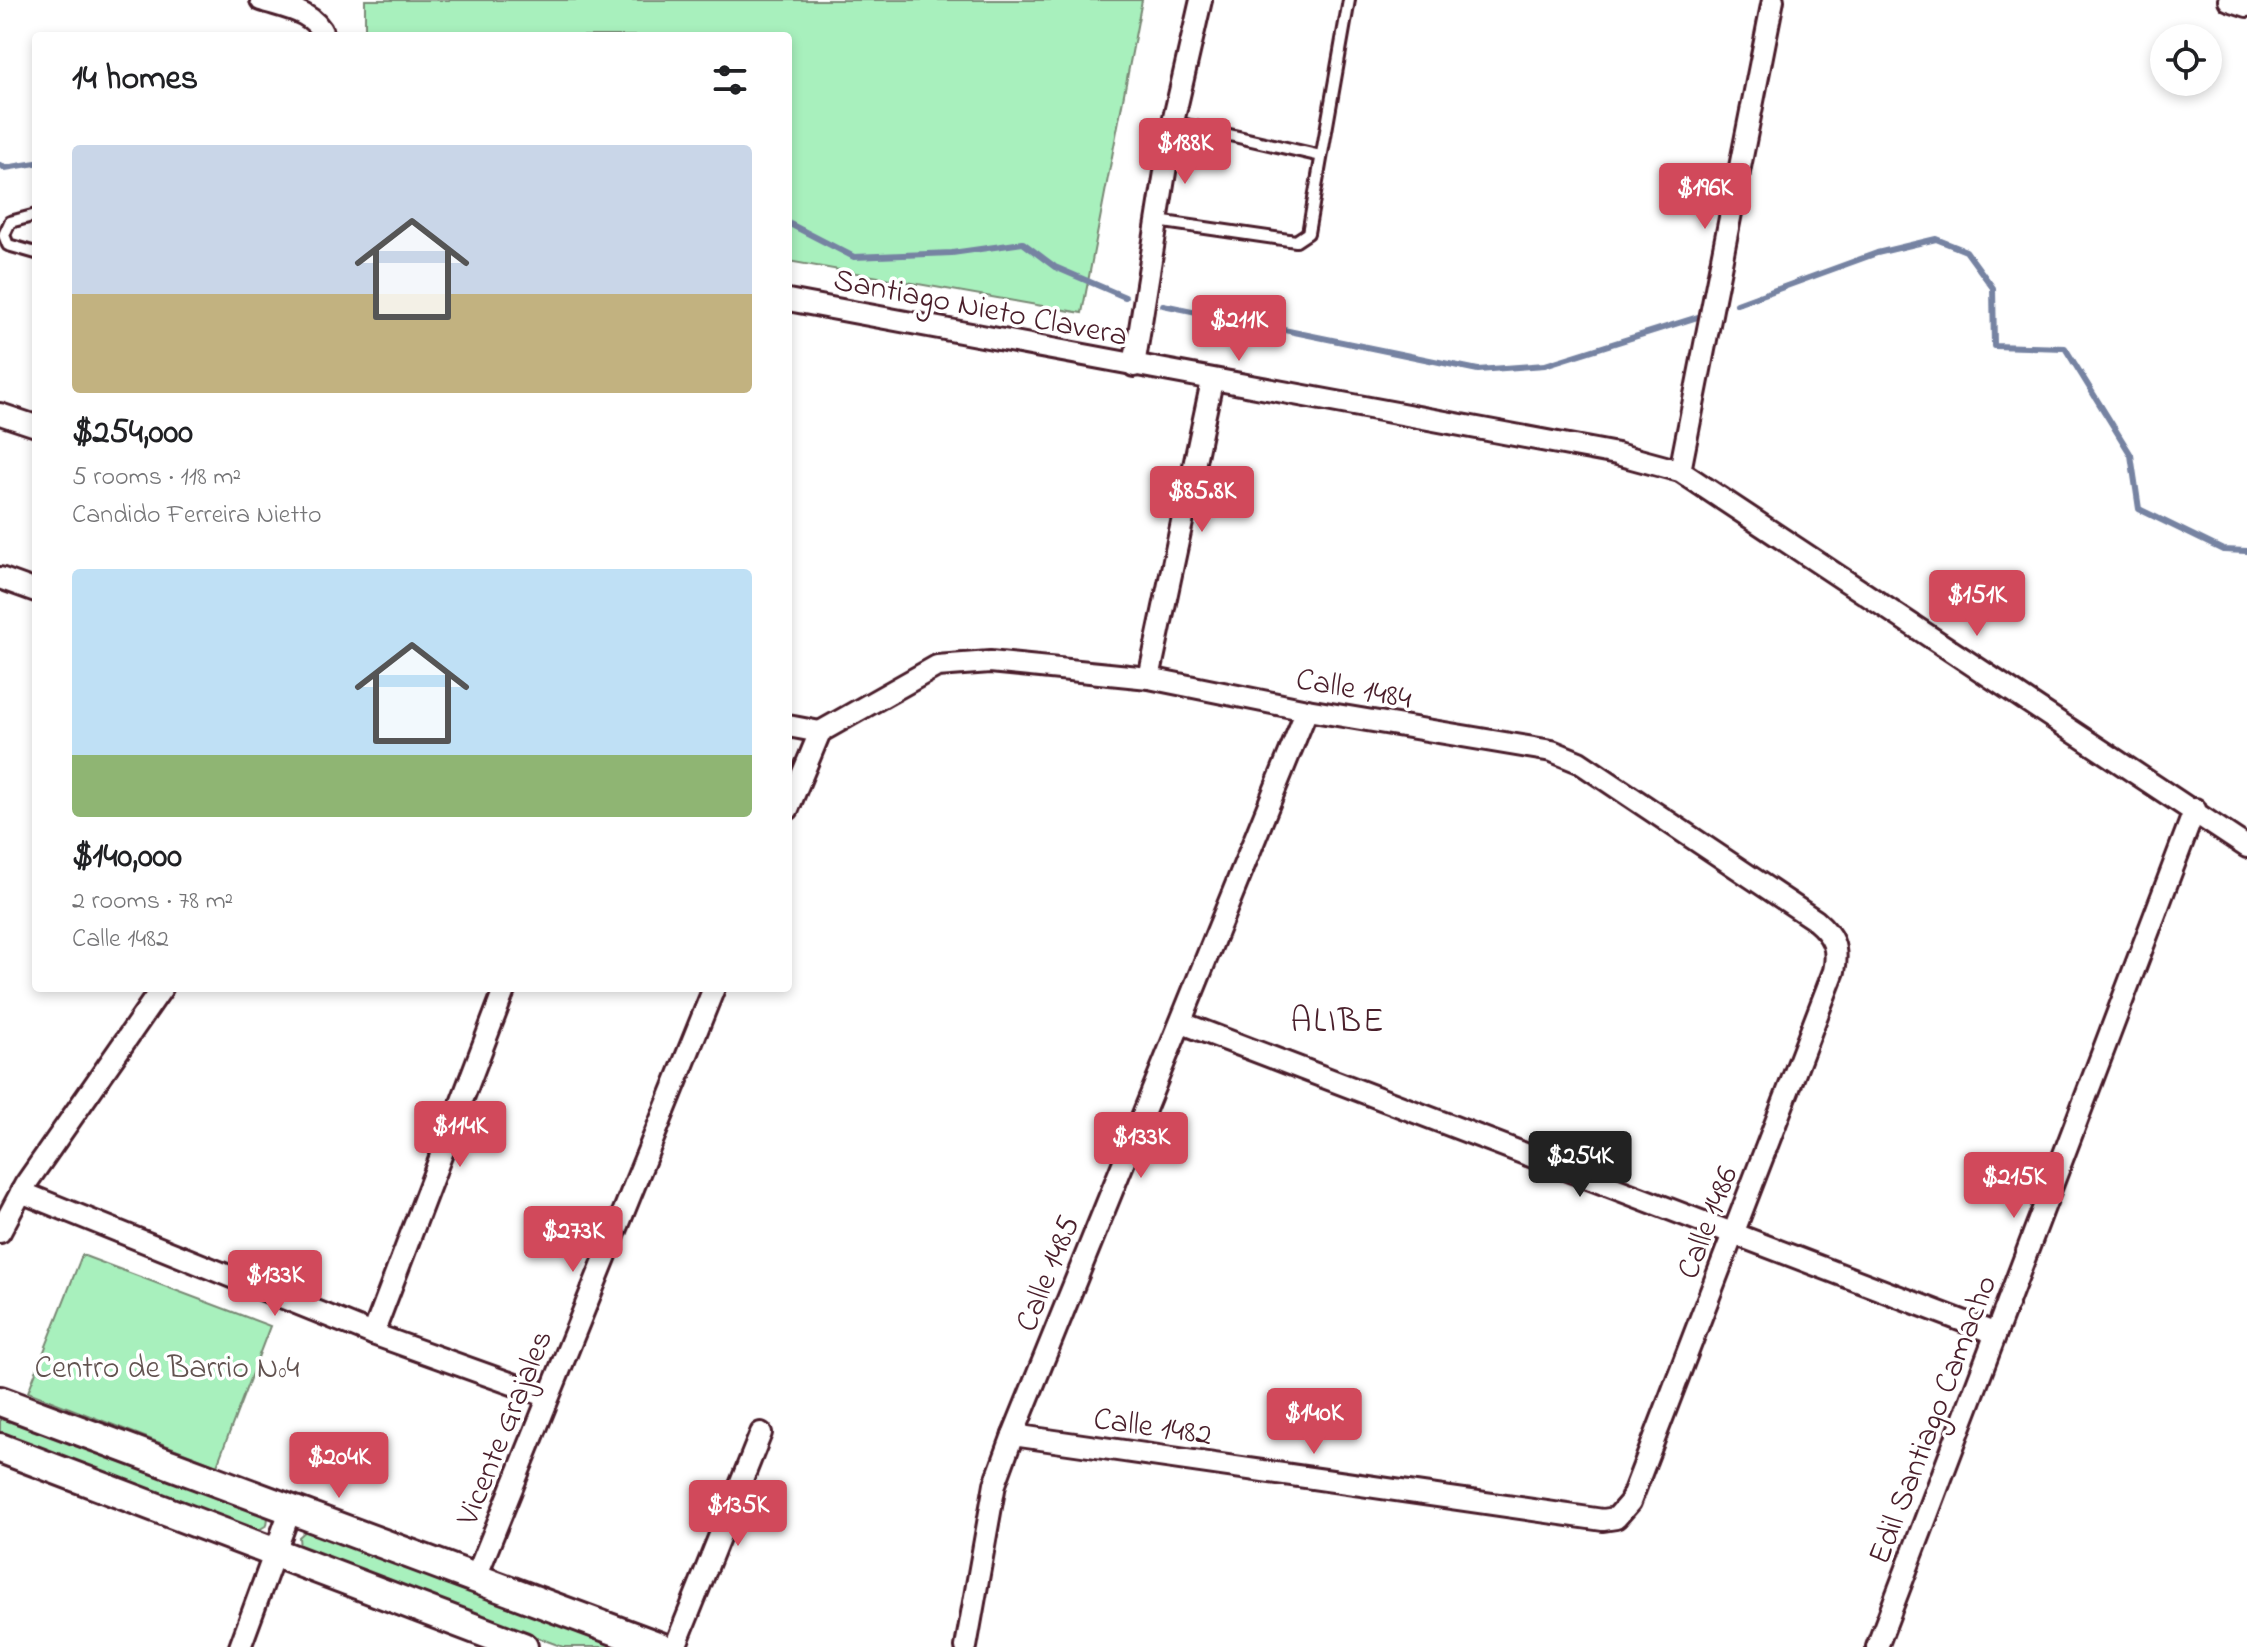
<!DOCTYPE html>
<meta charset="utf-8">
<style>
body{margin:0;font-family:"Indie Flower",sans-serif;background:#f2f2f2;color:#202124;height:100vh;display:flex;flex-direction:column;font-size:30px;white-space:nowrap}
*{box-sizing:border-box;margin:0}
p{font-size:26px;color:#757577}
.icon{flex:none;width:44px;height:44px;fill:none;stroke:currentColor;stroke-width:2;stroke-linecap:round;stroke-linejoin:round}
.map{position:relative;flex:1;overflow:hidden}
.sheet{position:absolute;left:32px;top:32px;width:760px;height:960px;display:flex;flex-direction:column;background:#fff;border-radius:8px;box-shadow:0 4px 12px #0003}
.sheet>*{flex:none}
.tools{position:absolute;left:2150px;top:24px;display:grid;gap:16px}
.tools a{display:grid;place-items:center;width:72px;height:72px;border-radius:50%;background:#fff;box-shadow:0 4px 12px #0003;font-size:40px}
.price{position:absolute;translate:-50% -68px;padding:0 18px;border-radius:8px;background:#d1495b;color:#fff;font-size:26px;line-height:52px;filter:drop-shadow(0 2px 4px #0008)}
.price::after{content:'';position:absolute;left:50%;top:48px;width:24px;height:18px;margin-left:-12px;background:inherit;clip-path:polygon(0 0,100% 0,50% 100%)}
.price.on{background:#222;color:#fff}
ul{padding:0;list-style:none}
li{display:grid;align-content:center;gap:16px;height:424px;padding:0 40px}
li span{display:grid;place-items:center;height:248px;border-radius:8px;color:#555}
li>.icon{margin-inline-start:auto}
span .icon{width:144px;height:144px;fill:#fffc;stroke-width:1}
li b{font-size:34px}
h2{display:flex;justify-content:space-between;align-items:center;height:96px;padding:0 40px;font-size:34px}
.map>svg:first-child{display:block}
.green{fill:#a8f0bd;stroke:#798874;stroke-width:2}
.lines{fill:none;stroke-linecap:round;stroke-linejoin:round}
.stream{stroke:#7683a2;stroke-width:6}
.lane-casing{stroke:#4a1f2b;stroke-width:16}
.street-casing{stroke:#4a1f2b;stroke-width:26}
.secondary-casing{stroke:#4a1f2b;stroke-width:34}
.lane{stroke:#fff;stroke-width:10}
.street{stroke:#fff;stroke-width:20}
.secondary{stroke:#fff;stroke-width:28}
.labels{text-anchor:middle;stroke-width:7;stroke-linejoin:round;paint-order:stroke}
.street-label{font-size:32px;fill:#4a1f2b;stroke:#fff}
.park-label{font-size:32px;fill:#625350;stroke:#fff}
.neighbourhood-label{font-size:34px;letter-spacing:2px;fill:#4a1f2b;stroke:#fff}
</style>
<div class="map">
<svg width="2247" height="1647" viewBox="0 0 2247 1647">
<rect width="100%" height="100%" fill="#fff"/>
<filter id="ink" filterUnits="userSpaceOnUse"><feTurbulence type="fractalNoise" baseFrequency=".0125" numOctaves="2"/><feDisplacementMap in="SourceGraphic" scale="16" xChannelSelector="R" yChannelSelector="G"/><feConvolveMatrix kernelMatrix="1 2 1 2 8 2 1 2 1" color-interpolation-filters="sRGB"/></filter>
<g filter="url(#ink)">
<g class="green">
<polygon points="365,0 1142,0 1082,313 788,261 788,36 365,36"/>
<polygon points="82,1255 270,1326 217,1465 28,1392"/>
<polygon points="0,1414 263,1514 268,1518 267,1525 257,1531 0,1433"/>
<polygon points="308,1529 616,1647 563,1647 300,1549 299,1537"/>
</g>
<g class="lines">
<g class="stream">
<polyline points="0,165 5,168 36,163"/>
<polyline points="788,223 854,257 952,253 1023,243 1055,267 1125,297"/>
<polyline points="1737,304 1877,253 1936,239 1966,251 1993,288 1994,346 2065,348 2131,455 2139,509 2223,550 2247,551"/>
<polyline points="1163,305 1478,370 1545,365 1701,316"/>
</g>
<defs>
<g id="lane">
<polyline points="1173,122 1321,156"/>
<polyline points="36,215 10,222 4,235 8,245 36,253"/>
<polyline points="1157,221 1296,241 1308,233 1349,0"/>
</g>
<g id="street">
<path d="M261 0C285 8 314 11 324 36"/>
<polyline points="2229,0 2247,6"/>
<polyline points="788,300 1617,454 1680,471 2247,847"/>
<polyline points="1134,366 1173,122 1201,0"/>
<polyline points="0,414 36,426"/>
<polyline points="1680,471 1773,0"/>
<polyline points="0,578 36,591"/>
<polyline points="1149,678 1212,381"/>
<polyline points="788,726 820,732"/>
<path d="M820 732 937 666 990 662 1149 678 1307 710 1552 751 1579 762 1815 920C1833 935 1839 948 1834 971L1630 1502 1616 1518 1603 1520 1013 1435"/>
<polyline points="788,809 820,732"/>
<polyline points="1182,1023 1994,1333"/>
<polyline points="21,1192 373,1334 546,1396"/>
<polyline points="0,1232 25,1185 162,988"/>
<polyline points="373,1334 505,988"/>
<polyline points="476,1577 714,988"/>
<polyline points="240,1647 290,1511"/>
<polyline points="675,1647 761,1433"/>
<polyline points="966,1647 995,1484 1013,1435 1307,710"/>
<polyline points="1877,1647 2195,809"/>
</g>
<g id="secondary">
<polyline points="0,1401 660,1647"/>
<polyline points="0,1448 523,1647"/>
</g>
</defs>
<use href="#lane" class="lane-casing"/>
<use href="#street" class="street-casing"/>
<use href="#secondary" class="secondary-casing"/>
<use href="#lane" class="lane"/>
<use href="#street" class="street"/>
<use href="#secondary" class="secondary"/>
</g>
</g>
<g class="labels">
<g class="street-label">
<text transform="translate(981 306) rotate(11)" y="11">Santiago Nieto Clavera</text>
<text transform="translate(1354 687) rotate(10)" y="11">Calle 1484</text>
<text transform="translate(1706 1222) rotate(-69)" y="11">Calle 1486</text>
<text transform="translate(1046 1273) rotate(-68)" y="11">Calle 1485</text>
<text transform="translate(1931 1419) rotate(-69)" y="11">Edil Santiago Camacho</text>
<text transform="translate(1153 1425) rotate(8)" y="11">Calle 1482</text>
<text transform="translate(503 1427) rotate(-68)" y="11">Vicente Grajales</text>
</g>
<g class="park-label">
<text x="167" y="1377">Centro de Barrio Nº4</text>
</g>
<g class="neighbourhood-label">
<text x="1338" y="1031">ALIBE</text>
</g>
</g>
</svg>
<div class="tools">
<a><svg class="icon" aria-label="locate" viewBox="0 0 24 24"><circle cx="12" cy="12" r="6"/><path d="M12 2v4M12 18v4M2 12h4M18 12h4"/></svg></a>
</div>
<b class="price" style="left:1185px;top:186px">$188K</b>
<b class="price" style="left:1705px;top:231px">$196K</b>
<b class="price" style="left:1239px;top:363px">$211K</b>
<b class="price" style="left:1202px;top:534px">$85.8K</b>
<b class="price" style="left:1977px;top:638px">$151K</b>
<b class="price" style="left:460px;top:1169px">$114K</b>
<b class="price" style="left:1141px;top:1180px">$133K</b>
<b class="price on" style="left:1580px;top:1199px">$254K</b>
<b class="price" style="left:2014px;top:1220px">$215K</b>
<b class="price" style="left:573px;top:1274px">$273K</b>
<b class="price" style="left:275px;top:1318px">$133K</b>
<b class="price" style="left:1314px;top:1456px">$140K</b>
<b class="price" style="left:339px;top:1500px">$204K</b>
<b class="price" style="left:738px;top:1548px">$135K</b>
<section class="sheet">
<h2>14 homes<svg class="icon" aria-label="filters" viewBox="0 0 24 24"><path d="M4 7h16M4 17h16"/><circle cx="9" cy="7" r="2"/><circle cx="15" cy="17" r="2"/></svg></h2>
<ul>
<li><span style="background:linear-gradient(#c9d6e8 60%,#c2b280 0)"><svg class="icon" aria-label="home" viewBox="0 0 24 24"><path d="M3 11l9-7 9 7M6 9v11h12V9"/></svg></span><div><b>$254,000</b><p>5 rooms · 118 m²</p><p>Candido Ferreira Nietto</p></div></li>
<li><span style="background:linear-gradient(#bfe0f5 75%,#8fb573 0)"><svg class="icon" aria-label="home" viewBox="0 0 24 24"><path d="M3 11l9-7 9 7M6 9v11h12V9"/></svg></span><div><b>$140,000</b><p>2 rooms · 78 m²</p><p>Calle 1482</p></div></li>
</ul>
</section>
</div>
